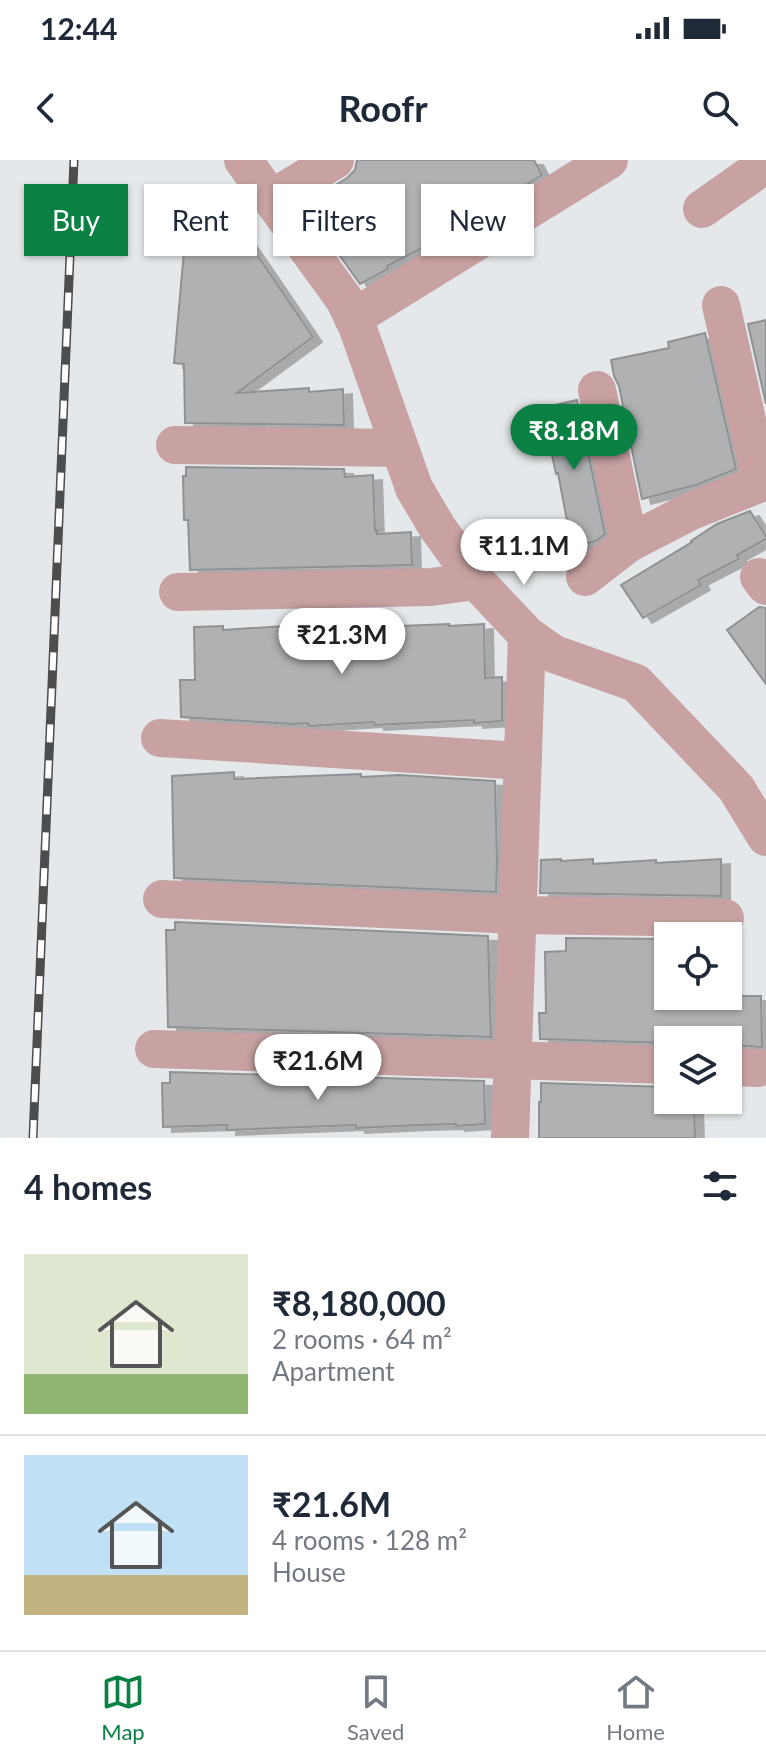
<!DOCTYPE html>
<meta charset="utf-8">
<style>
body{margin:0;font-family:Lato,sans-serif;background:#f6f6f7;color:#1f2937;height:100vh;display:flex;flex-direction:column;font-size:30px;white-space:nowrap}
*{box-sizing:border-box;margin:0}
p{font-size:26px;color:#747a83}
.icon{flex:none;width:44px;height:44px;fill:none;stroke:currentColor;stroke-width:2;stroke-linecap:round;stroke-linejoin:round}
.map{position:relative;height:978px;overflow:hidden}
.drawer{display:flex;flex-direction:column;background:#fff;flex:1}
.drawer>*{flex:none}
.banner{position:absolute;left:24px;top:24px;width:718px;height:72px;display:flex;gap:16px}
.fabs{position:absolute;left:654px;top:762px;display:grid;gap:16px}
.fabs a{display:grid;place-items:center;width:88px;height:88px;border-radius:0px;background:#fff;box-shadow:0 2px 6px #0004;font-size:40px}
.price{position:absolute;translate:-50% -68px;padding:0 18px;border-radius:28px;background:#fff;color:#222;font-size:26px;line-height:52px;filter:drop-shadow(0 2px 4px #0008)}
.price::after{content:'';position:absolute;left:50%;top:48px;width:24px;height:18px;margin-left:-12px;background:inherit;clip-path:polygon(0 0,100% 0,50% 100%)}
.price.on{background:#0b8043;color:#fff}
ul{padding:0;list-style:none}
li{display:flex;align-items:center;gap:24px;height:200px;padding:0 24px}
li+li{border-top:2px solid #e0e1e3}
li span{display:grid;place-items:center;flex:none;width:224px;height:160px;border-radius:0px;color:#555}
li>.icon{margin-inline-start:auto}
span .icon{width:96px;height:96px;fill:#fffc;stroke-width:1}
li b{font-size:34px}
h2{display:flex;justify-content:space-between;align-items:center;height:96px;padding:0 24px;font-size:34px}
.tag{padding:0 28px;border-radius:0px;background:#fff;box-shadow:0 2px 6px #0004;font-size:28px;line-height:72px}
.tag.on{background:#0b8043;color:#fff}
.status{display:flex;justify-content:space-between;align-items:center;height:56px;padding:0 40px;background:#fff;direction:ltr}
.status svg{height:22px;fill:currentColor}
header{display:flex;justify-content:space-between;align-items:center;height:104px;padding:0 24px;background:#fff;font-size:36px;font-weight:700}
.tabs{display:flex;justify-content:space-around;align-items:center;height:112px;border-top:2px solid #e0e1e3;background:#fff;font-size:22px;color:#747a83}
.tabs a{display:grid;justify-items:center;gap:4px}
.tabs .on{color:#0b8043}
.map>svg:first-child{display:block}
.building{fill:#afb1b3;stroke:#8f9193;stroke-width:2;filter:url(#shadow)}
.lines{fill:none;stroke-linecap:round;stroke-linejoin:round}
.minor{stroke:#c8a1a2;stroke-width:38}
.rail-casing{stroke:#4c4d4e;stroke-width:9}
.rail{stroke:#fff;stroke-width:6;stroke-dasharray:18;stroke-linecap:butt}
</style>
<div class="status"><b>12:44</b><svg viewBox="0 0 49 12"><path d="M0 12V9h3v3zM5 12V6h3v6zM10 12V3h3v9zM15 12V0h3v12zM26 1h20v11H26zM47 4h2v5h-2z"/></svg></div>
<header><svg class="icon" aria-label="back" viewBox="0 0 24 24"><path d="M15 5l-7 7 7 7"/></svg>Roofr<svg class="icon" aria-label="search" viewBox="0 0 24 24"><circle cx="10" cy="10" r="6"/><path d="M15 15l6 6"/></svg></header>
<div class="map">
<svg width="766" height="978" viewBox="0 0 766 978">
<defs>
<filter id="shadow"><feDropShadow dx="9" dy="5" stdDeviation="0" flood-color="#0004"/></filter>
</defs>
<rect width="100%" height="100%" fill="#e5e8ea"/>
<g class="building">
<polygon points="357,0 534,0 542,15 441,78 387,106 388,109 360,124 320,68 306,43 347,18 355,10"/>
<polygon points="217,36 313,177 237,233 309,228 309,232 343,229 344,265 185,263 184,204 174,203 187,58"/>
<polygon points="766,160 766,244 748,164"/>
<polygon points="705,173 736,309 696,325 642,339 619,226 614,216 611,200 669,188 668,182"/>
<polygon points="577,240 605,374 596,381 572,387 558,313 556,314 542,248"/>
<polygon points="186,307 344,309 345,317 373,315 375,371 377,370 377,374 411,372 412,405 190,410 188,360 184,360 183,316 186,316"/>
<polygon points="750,351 766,376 766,379 737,395 739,399 698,420 701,425 643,458 621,425 692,382 691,381 717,364"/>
<polygon points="759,447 766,448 766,524 727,470"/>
<polygon points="449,464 449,466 484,464 485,518 502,517 502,561 474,563 474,560 375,565 374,562 311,566 308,565 308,563 293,564 181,557 180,520 195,520 194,467 223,466 223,470 285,466 285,469 350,465 350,468"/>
<polygon points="234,612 234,619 361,614 361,617 399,615 495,621 497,703 496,732 174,718 172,616"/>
<polygon points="561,699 561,701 593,699 593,704 656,700 656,703 721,699 721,736 540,733 541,700"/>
<polygon points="175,762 488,776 491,877 168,867 166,770 175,770"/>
<polygon points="566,778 668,779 668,836 761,836 762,887 728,885 728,880 668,880 668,883 540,879 539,853 546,853 545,792 566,791"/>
<polygon points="170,912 484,921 485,964 456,966 456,964 421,965 356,968 356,965 227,970 227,965 163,967 162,923 170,923"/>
<polygon points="541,923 668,927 668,943 694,941 695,978 539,978 539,942 541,942"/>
</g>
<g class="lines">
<g class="minor">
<polyline points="243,0 344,139 357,166 414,328 437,367 476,421 527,475 554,494 636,523 736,628 766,677"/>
<polyline points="271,39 335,0"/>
<polyline points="702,49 766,4"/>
<polyline points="721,145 761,322"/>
<polyline points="353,158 609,0"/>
<polyline points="597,230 629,383"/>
<polyline points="175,285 399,288"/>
<polyline points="585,417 629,383 691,351 766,321"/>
<polyline points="759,417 766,426"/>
<polyline points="178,432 431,427 476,421"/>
<polyline points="160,578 523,601"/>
<polyline points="162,739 518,755 725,758"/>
<polyline points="154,889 668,905"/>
<polyline points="728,907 758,908"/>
<polyline points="510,978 527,475"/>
</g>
<defs>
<polyline id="rail" points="33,978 74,0"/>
</defs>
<use href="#rail" class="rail-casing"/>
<use href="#rail" class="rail"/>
</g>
</svg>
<div class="fabs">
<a><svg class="icon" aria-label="locate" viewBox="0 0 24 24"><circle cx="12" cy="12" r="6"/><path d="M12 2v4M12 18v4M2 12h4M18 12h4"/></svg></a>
<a><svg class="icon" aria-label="layers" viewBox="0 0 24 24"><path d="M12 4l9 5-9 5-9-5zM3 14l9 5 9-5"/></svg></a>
</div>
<b class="price on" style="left:574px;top:312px">₹8.18M</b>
<b class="price" style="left:524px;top:427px">₹11.1M</b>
<b class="price" style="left:342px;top:516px">₹21.3M</b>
<b class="price" style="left:318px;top:942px">₹21.6M</b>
<div class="banner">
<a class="tag on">Buy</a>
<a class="tag">Rent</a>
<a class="tag">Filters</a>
<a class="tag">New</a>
</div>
</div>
<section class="drawer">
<h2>4 homes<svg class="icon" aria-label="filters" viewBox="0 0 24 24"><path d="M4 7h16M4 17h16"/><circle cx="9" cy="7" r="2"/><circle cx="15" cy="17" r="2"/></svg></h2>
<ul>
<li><span style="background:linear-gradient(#dfe7d0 75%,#8fb573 0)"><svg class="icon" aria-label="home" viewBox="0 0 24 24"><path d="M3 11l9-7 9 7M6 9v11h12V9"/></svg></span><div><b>₹8,180,000</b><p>2 rooms · 64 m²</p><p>Apartment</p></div></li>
<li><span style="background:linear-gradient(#bfe0f5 75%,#c2b280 0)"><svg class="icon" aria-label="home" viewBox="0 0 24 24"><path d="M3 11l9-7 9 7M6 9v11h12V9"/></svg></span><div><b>₹21.6M</b><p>4 rooms · 128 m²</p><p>House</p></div></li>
</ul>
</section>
<nav class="tabs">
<a class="on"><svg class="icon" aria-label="map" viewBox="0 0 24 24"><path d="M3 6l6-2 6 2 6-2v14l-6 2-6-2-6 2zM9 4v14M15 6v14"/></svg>Map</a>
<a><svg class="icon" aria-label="saved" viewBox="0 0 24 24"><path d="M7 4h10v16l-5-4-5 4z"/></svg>Saved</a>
<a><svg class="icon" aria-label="home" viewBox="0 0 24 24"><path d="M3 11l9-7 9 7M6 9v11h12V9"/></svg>Home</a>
</nav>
